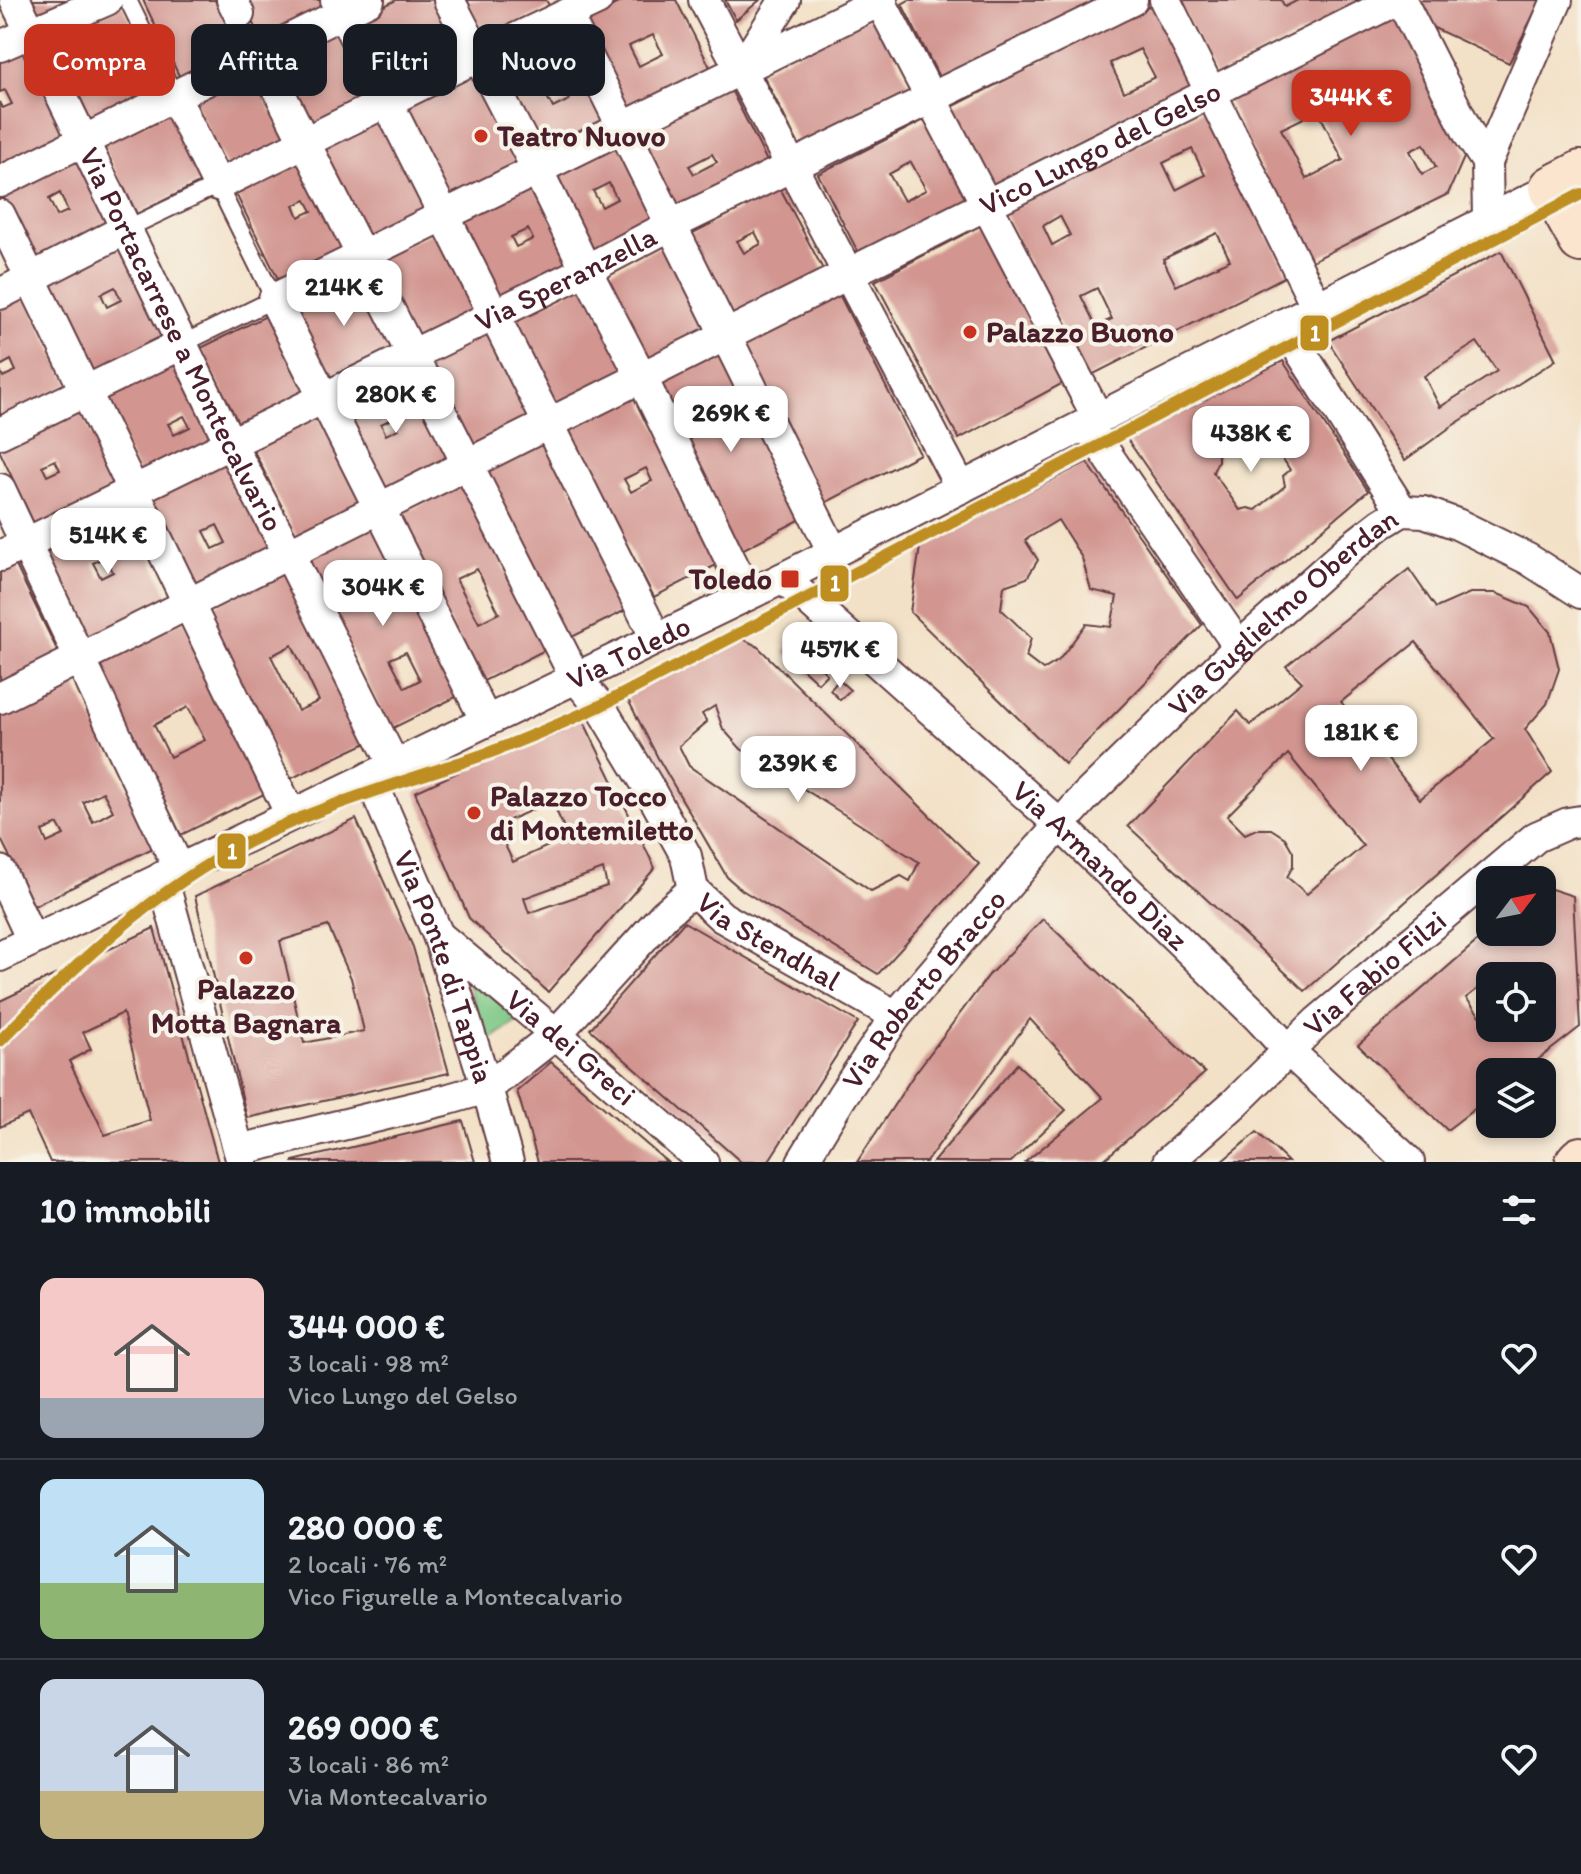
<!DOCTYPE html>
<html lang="it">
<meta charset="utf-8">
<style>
body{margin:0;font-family:Itim,sans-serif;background:#242831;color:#f1f3f6;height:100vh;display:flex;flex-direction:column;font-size:30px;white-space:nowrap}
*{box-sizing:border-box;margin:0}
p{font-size:26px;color:#9ea1a6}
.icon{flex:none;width:44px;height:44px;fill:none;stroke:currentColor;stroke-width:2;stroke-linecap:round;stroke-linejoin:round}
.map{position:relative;height:1162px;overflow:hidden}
.sheet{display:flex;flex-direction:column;background:#171b24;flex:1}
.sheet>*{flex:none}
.banner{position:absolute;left:24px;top:24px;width:800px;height:72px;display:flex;gap:16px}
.needle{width:52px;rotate:58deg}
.tools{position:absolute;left:1476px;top:866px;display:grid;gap:16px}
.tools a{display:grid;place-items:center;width:80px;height:80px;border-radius:16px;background:#171b24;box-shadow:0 4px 12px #0003;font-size:40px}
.price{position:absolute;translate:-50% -68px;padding:0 18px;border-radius:16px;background:#fff;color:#222;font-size:26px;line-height:52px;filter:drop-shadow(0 2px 4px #0008)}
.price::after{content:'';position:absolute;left:50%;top:48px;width:24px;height:18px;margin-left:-12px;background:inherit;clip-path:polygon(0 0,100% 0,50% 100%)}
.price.current{background:#c8321e;color:#fff}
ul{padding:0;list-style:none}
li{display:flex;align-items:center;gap:24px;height:200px;padding:0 40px}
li+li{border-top:2px solid #363941}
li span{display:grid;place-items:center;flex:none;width:224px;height:160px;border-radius:16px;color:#555}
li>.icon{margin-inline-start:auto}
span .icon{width:96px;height:96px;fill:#fffc;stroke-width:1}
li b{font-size:34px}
h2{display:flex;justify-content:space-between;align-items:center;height:96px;padding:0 40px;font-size:34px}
.pill{padding:0 28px;border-radius:16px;background:#171b24;box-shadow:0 4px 12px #0003;font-size:28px;line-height:72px}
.pill.current{background:#c8321e;color:#fff}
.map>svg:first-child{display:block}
.green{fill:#7bc785;stroke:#627358;stroke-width:2}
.building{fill:#d29590;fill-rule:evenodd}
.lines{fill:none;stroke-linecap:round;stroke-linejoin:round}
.lane-casing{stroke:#633c42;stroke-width:20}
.street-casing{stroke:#633c42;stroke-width:34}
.secondary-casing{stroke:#633c42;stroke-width:48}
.lane{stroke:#fff;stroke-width:16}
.street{stroke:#fff;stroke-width:30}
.secondary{stroke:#fce5cf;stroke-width:44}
.metro-1-casing{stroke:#f7f3e8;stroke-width:18}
.metro-1{stroke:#bf8e21;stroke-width:12}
.poi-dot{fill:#c8321e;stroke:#f7f3e8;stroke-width:3}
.labels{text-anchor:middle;stroke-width:8;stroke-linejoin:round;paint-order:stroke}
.poi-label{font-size:30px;font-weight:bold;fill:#4a1f2b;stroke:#f7f3e8;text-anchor:start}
.street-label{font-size:30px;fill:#4a1f2b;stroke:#f7f3e8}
.line-badge{stroke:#f7f3e8;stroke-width:3}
.badge-label{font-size:22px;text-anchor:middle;font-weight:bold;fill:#fff}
</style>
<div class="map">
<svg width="1581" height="1162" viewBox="0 0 1581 1162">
<rect width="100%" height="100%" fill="#f7f3e8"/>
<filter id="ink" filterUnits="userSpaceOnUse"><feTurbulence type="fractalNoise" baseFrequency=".0125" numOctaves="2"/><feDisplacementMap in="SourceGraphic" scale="16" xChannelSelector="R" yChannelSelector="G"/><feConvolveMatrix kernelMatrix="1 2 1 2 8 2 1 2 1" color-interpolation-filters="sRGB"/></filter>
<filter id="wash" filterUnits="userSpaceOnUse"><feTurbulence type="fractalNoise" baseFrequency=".006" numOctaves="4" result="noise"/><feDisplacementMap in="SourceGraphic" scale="32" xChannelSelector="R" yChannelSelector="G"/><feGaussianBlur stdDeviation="1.8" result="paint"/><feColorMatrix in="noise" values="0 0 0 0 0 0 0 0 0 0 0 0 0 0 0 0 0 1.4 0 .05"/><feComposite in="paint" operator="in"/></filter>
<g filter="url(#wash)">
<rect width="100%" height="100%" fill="#f3e1c7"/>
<polygon class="green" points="462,969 519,1020 488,1041"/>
<g id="blocks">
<g class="building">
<polygon points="29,0 79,0 37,19"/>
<polygon points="143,0 215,0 239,51 180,78"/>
<polygon points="241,0 324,0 328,6 261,39"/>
<polygon points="396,0 440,0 467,54 395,90 359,19"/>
<polygon points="467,0 546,0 550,7 486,39"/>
<path d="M624 0H676L711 69 626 112 580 22ZM653 35 663 54 639 66 629 46Z"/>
<polygon points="725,0 760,0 736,20"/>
<polygon points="909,0 1099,0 941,81 902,4"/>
<polygon points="1178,0 1281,0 1285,7 1298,0 1370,0 1215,76"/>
<polygon points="1411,0 1478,1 1479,0 1541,0 1509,63 1421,22"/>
<path d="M1154 4 1197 88 995 191 952 107ZM1140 49 1155 77 1124 92 1110 63Z"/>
<path d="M123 5 164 91 93 125 52 39ZM119 58 123 67 105 76 101 67Z"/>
<path d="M1395 13 1466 153 1448 194 1308 263 1226 97ZM1318 111 1343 160 1306 179 1281 129ZM1424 144 1436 167 1422 174 1410 151Z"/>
<polygon points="874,15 914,94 802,151 761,71"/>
<polygon points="335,27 371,98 307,130 271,59"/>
<path d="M561 30 607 121 543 154 496 63ZM563 87 569 100 553 108 546 95Z"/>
<polygon points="26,46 68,134 0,166 0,102 3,108 12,104 5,90 0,92 0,58"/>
<polygon points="250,68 286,140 227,168 192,97"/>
<polygon points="475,68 525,165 452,203 402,105"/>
<path d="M728 84 771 169 676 217 633 133ZM712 154 717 162 694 174 689 166Z"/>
<polygon points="173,109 207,179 137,214 102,144"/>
<path d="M1206 110 1288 275 1086 378 1004 213ZM1192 149 1205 175 1176 190 1163 163ZM1060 216 1070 235 1052 245 1043 226ZM1217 233 1230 260 1176 286 1163 259ZM1097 288 1112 319 1096 326 1081 296Z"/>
<polygon points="384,113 431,209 363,242 316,147"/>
<path d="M930 117 971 200 860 256 818 174ZM911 162 926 190 904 201 889 174Z"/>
<path d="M620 142 658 223 592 255 553 174ZM609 183 617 199 602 207 593 191Z"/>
<path d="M306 153 351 245 279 281 233 188ZM306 200 312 211 299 217 294 205Z"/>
<path d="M81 156 113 223 34 261 2 194ZM60 193 68 211 57 216 49 199Z"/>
<path d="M534 183 574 264 501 300 460 219ZM528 229 533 239 516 247 511 237Z"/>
<path d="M780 188 826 275 732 323 687 236ZM755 232 761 244 744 253 737 241Z"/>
<polygon points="981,225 1065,382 959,439 875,281"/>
<polygon points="442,227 483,308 413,343 373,261"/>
<polygon points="667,243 710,328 642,363 599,277"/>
<path d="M123 246 167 334 90 373 46 285ZM115 287 121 300 107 307 101 294Z"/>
<path d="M1501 251 1556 360 1452 426 1405 460 1328 341ZM1477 342 1497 371 1440 407 1424 376Z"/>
<polygon points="356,271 396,351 331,384 291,304"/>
<polygon points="584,284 630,374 552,414 506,323"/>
<polygon points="25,294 69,384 0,418 0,370 3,377 16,371 11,360 0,366 0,306"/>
<polygon points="839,294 920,454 823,504 742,344"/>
<polygon points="270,314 310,395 241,429 201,348"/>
<polygon points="492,329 538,421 470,455 424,363"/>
<polygon points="724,353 807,516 732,555 658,385"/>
<path d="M178 358 220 440 141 479 101 397ZM184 416 190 427 174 435 168 424Z"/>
<path d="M1283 361 1368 491 1238 600 1127 439ZM1252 436 1254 439 1272 441 1290 470 1283 476 1285 486 1256 510 1248 508 1240 510 1213 472 1218 461V454Z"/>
<path d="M407 372 453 464 385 498 339 406ZM393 418 398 429 386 435 381 424Z"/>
<path d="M640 394 724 561 654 597 568 431ZM646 468 652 481 631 492 624 479Z"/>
<path d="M78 406 119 491 37 530 0 452V443ZM55 460 60 470 47 476 42 466Z"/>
<polygon points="319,416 365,507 298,540 253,449"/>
<polygon points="546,437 632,607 566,640 480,471"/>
<path d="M229 459 274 552 193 591 149 497ZM217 525 226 543 213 549 204 531Z"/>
<path d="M1087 462 1202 625 1065 764 910 612 920 547ZM1058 520 1082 558 1091 590 1117 596 1111 627 1086 624 1059 660 1043 670 1026 657 1031 638 1001 609 1004 586 1027 578 1038 560 1025 540Z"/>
<path d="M462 484 545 650 480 683 396 517ZM477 569 499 613 479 623 456 579Z"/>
<path d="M128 512 171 601 89 641 46 552ZM105 557 113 572 101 578 93 563Z"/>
<path d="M375 526 460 695 391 729 306 561ZM372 584 381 601 365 609 357 591ZM406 652 420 680 405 688 390 659Z"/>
<polygon points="15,564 61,658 0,687 0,571"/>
<path d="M1409 569 1436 608 1470 593H1496L1529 607 1550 632 1559 669 1547 704 1525 729 1552 772 1305 991 1128 826 1238 711 1250 725 1302 682 1286 666ZM1416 642 1494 739 1420 799 1341 702ZM1288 754 1363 846 1307 894 1287 877 1293 866V852L1285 838 1271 829H1256L1245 834 1227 816Z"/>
<path d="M290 570 371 741 288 780 207 609ZM292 645 319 701 298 711 271 656Z"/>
<path d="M184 620 268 792 181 835 97 663ZM188 707 205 740 170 757 154 725Z"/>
<path d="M741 638 757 646 979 864 878 974 742 890 727 877 658 758 626 696 728 641ZM715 706 723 729 741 749 919 862 910 881 901 876 871 891 689 766 679 746 707 722 702 714Z"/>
<polygon points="793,642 827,674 818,683 784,651"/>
<path d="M71 676 155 847 34 906 0 837V710ZM103 792 113 811 93 822 83 802ZM58 824 64 835 47 843 42 831Z"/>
<polygon points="839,680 850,690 840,700 830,690"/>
<path d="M581 716 655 868 548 992 469 918 415 792ZM552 801 568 837 513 862 496 826ZM603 869 607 886 529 913 524 898Z"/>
<path d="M356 819 413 947 449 1073 247 1118 195 896ZM328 926 351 978 364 1031 304 1043 280 941Z"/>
<path d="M1542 886 1573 896 1580 1027 1522 1072H1490V1097L1447 1130 1358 1045 1490 930V932H1542ZM1508 966 1516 976H1542V1028H1508L1497 1037 1466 998 1490 979V976H1494Z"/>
<polygon points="1043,919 1205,1073 1101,1162 1025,1162 1103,1098 1030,1019 926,1162 857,1162 913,1076 989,975"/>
<polygon points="684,922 858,1022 768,1162 741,1162 590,1029"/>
<path d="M154 928 218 1162H50L28 1114 0 1127V1001ZM123 1013 150 1120 105 1135 69 1061 91 1049 83 1032Z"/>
<polygon points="551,1062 667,1162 538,1162 517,1091"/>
<polygon points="1017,1064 1066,1110 1011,1162 933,1162"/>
<polygon points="463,1121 475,1162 293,1162 293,1161"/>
<polygon points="1257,1132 1288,1162 1221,1162"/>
</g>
</g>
</g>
<g filter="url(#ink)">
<use href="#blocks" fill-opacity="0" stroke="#633c42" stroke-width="2"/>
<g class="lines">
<defs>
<g id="lane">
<polyline points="128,0 174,95"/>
<polyline points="126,229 218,185 274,299 182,344"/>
</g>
<g id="street">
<path id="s1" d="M15 0 230 443 289 554 394 765"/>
<polyline points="232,0 239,14"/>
<polyline points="336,0 656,638"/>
<polyline points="449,0 537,169 586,270 642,378 747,594"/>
<polyline points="704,0 961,488"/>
<polyline points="1165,0 1317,307"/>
<polyline points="1401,0 1470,136 1487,162"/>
<polyline points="880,1 1098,418"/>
<polyline points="567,15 833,552"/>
<polyline points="0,46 107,0"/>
<path id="s2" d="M260 54 575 677 601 708 646 783 686 856 693 890 722 917 896 1016"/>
<polyline points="742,68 785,0"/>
<polyline points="174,95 218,185 479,56 597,0"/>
<polyline points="0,182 369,0"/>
<polyline points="0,215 291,815"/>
<polyline points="1488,220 1487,162 1557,0"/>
<polyline points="0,294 126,229"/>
<polyline points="1283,324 1402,511"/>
<polyline points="1086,424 1239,647"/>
<polyline points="0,433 182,344"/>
<polyline points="0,489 179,869"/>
<path id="s3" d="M0 556 586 270 671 225 1132 0"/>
<path id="s4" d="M783 578 1060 825 1259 1018 1289 1051 1409 1162"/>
<path id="s5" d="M0 698 1396 0"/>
<polyline points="486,721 274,299 882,0"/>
<path id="s6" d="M370 777 438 935 487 1088 508 1162"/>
<polyline points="0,871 32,940"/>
<polyline points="162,877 242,1162"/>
<path id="s7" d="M438 935 556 1034 703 1162"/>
<path id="s8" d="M0 956 783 578 1552 188"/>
<polyline points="239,1150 449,1099 487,1088 556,1034 664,915 693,890"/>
<path id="s9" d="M802 1162 842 1096 896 1016 1026 863 1085 797 1239 647 1350 548 1381 524 1402 511 1424 512 1457 524 1528 559 1581 593"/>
<path id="s10" d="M1168 1162 1235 1103 1317 1022 1536 837 1568 823 1581 821"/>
</g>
<g id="secondary">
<polyline points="1581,173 1552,188 1581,240"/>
<polyline points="1578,1162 1581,1159"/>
</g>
</defs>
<use href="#lane" class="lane-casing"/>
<use href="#street" class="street-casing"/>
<use href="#secondary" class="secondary-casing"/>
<use href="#lane" class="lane"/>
<use href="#street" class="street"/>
<use href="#secondary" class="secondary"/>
<defs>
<path id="metro-1" d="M0 1041C75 965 153 890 250 841 320 806 397 784 471 759 515 744 558 725 600 706L1581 194"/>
</defs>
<use href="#metro-1" class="metro-1-casing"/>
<use href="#metro-1" class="metro-1"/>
</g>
</g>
<g class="poi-dot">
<circle cx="481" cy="136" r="8"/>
<circle cx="970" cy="332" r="8"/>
<rect x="780" y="569" width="20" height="20" rx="4"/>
<circle cx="474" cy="813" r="8"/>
<circle cx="246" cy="958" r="8"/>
</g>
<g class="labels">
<g class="poi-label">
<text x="497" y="146">Teatro Nuovo</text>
<text x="986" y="342">Palazzo Buono</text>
<text x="772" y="589" text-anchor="end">Toledo</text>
<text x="490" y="806">Palazzo Tocco<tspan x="490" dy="34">di Montemiletto</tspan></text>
<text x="246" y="999" text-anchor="middle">Palazzo<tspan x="246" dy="34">Motta Bagnara</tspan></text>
</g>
<g class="street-label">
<text dy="10" stroke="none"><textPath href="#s5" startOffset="1230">Vico Lungo del Gelso</textPath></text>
<text dy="10" stroke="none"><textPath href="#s3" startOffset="630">Via Speranzella</textPath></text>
<text dy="10" stroke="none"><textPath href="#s1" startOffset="378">Via Portacarrese a Montecalvario</textPath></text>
<text dy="10" stroke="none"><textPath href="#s9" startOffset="734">Via Guglielmo Oberdan</textPath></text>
<text dy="10" stroke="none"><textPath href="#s8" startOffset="698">Via Toledo</textPath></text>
<text dy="10" stroke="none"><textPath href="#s4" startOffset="428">Via Armando Diaz</textPath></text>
<text dy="10" stroke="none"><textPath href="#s2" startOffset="1036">Via Stendhal</textPath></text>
<text dy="10" stroke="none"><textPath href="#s6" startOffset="204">Via Ponte di Tappia</textPath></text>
<text dy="10" stroke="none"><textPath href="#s10" startOffset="280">Via Fabio Filzi</textPath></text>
<text dy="10" stroke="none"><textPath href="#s9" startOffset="212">Via Roberto Bracco</textPath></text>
<text dy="10" stroke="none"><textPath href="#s7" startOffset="174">Via dei Greci</textPath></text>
</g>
</g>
<g class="line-badge">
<rect x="1299" y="314" width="31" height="38" rx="8" fill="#bf8e21"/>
<rect x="819" y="564" width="31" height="39" rx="8" fill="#bf8e21"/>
<rect x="216" y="832" width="31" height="38" rx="8" fill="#bf8e21"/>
</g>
<g class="badge-label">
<text x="1315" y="341">1</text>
<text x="835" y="591">1</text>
<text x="232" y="859">1</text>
</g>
</svg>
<div class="tools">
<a><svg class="needle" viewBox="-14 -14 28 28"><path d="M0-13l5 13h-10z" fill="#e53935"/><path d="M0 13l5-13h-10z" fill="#9ea1a6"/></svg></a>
<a><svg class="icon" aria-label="locate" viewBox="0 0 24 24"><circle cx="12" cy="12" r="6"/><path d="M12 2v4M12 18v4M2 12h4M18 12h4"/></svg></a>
<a><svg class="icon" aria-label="layers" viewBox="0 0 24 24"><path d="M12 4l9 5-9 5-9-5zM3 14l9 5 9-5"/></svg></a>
</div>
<b class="price current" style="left:1351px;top:138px">344K €</b>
<b class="price" style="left:344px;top:328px">214K €</b>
<b class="price" style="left:396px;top:435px">280K €</b>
<b class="price" style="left:731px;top:454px">269K €</b>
<b class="price" style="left:1251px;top:474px">438K €</b>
<b class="price" style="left:108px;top:576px">514K €</b>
<b class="price" style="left:383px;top:628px">304K €</b>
<b class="price" style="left:840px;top:690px">457K €</b>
<b class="price" style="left:1361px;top:773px">181K €</b>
<b class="price" style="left:798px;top:804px">239K €</b>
<div class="banner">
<a class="pill current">Compra</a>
<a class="pill">Affitta</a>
<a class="pill">Filtri</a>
<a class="pill">Nuovo</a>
</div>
</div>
<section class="sheet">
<h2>10 immobili<svg class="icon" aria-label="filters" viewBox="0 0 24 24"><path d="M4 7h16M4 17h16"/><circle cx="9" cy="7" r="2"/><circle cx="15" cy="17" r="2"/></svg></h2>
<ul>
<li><span style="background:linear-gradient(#f6c9c9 75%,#9aa5b1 0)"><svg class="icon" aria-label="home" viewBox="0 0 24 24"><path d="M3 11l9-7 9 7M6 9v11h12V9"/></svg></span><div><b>344 000 €</b><p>3 locali · 98 m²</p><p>Vico Lungo del Gelso</p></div><svg class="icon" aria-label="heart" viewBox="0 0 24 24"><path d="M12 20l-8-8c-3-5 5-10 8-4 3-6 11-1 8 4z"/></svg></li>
<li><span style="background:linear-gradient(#bfe0f5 65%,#8fb573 0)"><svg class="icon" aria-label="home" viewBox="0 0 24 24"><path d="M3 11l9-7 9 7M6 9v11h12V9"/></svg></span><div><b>280 000 €</b><p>2 locali · 76 m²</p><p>Vico Figurelle a Montecalvario</p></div><svg class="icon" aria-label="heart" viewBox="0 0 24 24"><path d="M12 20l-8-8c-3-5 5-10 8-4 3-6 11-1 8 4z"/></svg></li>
<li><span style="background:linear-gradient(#c9d6e8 70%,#c2b280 0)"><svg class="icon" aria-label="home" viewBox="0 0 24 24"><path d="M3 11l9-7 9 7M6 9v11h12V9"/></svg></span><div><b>269 000 €</b><p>3 locali · 86 m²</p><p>Via Montecalvario</p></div><svg class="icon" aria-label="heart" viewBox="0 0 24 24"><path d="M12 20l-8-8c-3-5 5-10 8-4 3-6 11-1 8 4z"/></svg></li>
</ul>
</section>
